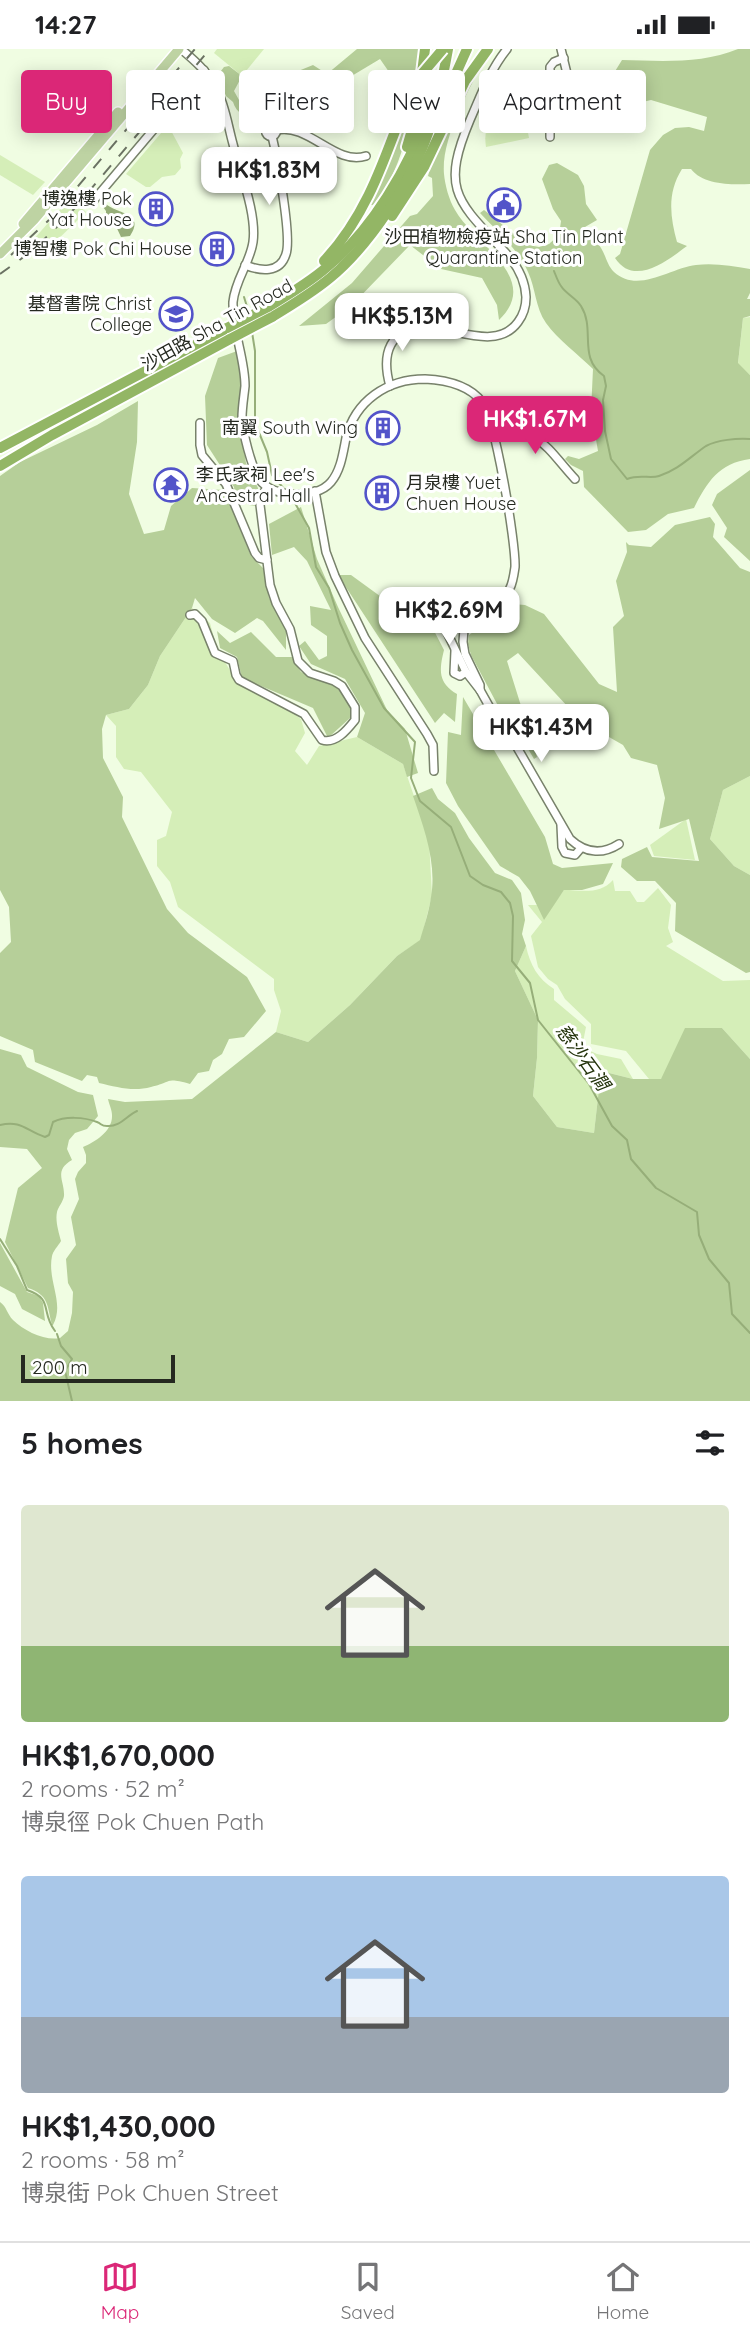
<!DOCTYPE html>
<meta charset="utf-8">
<style>
body{margin:0;font-family:Quicksand,"Noto Sans TC",sans-serif;background:#f6f6f6;color:#202124;height:100vh;display:flex;flex-direction:column;font-size:26px;white-space:nowrap}
*{box-sizing:border-box;margin:0}
p{font-size:23px;color:#757577}
.icon{flex:none;width:38px;height:38px;fill:none;stroke:currentColor;stroke-width:2;stroke-linecap:round;stroke-linejoin:round}
.map{position:relative;height:1352px;overflow:hidden}
.panel{display:flex;flex-direction:column;background:#fff;flex:1}
.panel>*{flex:none}
.hud{position:absolute;left:21px;top:21px;width:709px;height:63px;display:flex;gap:14px}
.scale{position:absolute;left:21px;bottom:18px;width:154px;box-sizing:border-box;padding-left:7px;border:4px solid #252920;border-top:0;font-size:19px;line-height:24px;white-space:nowrap;color:#252920;-webkit-text-stroke:5px #fff;paint-order:stroke}
.price{position:absolute;translate:-50% -60px;padding:0 16px;border-radius:14px;background:#fff;color:#222;font-size:23px;line-height:46px;filter:drop-shadow(0 2px 4px #0008)}
.price::after{content:'';position:absolute;left:50%;top:42px;width:21px;height:16px;margin-left:-10px;background:inherit;clip-path:polygon(0 0,100% 0,50% 100%)}
.price.active{background:#db2777;color:#fff}
ul{padding:0;list-style:none}
li{display:grid;align-content:center;gap:14px;height:371px;padding:0 21px}
li span{display:grid;place-items:center;height:217px;border-radius:7px;color:#555}
li>.icon{margin-inline-start:auto}
span .icon{width:126px;height:126px;fill:#fffc;stroke-width:1}
li b{font-size:30px}
h2{display:flex;justify-content:space-between;align-items:center;height:84px;padding:0 21px;font-size:30px}
.chip{padding:0 24px;border-radius:7px;background:#fff;box-shadow:0 4px 18px #0003;font-size:24px;line-height:63px}
.chip.active{background:#db2777;color:#fff}
.status{display:flex;justify-content:space-between;align-items:center;height:49px;padding:0 35px;background:#fff;direction:ltr}
.status svg{height:19px;fill:currentColor}
.tab-bar{display:flex;justify-content:space-around;align-items:center;height:98px;border-top:2px solid #e0e0e0;background:#fff;font-size:19px;color:#757577}
.tab-bar a{display:grid;justify-items:center;gap:4px}
.tab-bar .active{color:#db2777}
.map>svg:first-child{display:block}
.green{fill:#d5eeb8}
.forest{fill:#b6cf99}
.water{fill:#96ae79}
.lines{fill:none;stroke-linecap:round;stroke-linejoin:round}
.stream{stroke:#96ae79;stroke-width:2}
.minor-casing{stroke:#78826b;stroke-width:10}
.major-casing{stroke:#fff;stroke-width:12}
.highway-casing{stroke:#fff;stroke-width:14}
.minor{stroke:#fff;stroke-width:7}
.major{stroke:#bed3a3;stroke-width:9}
.highway{stroke:#93b665;stroke-width:10}
.rail{stroke:#6b7263;stroke-width:2;stroke-dasharray:12 12;stroke-linecap:butt}
.highway-bridge-casing{stroke:#fff;stroke-width:14;stroke-linecap:butt}
.highway-bridge{stroke:#93b665;stroke-width:10}
.labels{text-anchor:middle;stroke-width:6;stroke-linejoin:round;paint-order:stroke}
.poi-label{font-size:18px;fill:#252920;stroke:#fff;text-anchor:end}
.street-label{font-size:18px;fill:#252920;stroke:#fff}
.water-label{font-size:19px;font-style:italic;fill:#23330b;stroke:#fff}
</style>
<div class="status"><b>14:27</b><svg viewBox="0 0 49 12"><path d="M0 12V9h3v3zM5 12V6h3v6zM10 12V3h3v9zM15 12V0h3v12zM26 1h20v11H26zM47 4h2v5h-2z"/></svg></div>
<div class="map">
<svg width="750" height="1352" viewBox="0 0 750 1352">
<rect width="100%" height="100%" fill="#f0fde2"/>
<g class="green">
<polygon points="217,0 264,0 242,27 214,4"/>
<path d="M521 46 529 89 486 98C482 72 496 53 521 46Z"/>
<polygon points="168,76 183,104 180,110 181,119 175,126 162,128 150,138 146,138 126,125"/>
<polygon points="0,106 45,133 33,146 0,126"/>
<polygon points="70,149 86,163 47,201 34,190"/>
<polygon points="750,268 750,326 738,315 743,269"/>
<polygon points="192,559 210,574 217,600 237,633 276,651 301,670 305,684 295,702 307,716 319,697 357,688 403,715 429,791 432,846 421,891 397,907 350,956 308,993 276,983 281,962 274,941 274,930 178,858 170,833 157,817 157,791 166,787 172,763 141,723 124,720 116,708 116,677 106,666 129,660 148,636 160,607"/>
<polygon points="750,727 750,826 734,817 710,790 723,741"/>
<polygon points="686,770 695,811 654,807 650,796"/>
<path d="M613 831 615 842H630L637 853H644L658 839 671 856 668 879 673 893 666 897 723 932 750 931V1010L722 979 661 1030H649L626 1002 591 995V975L565 950 557 936 548 930 538 918 531 887 542 873 528 856H553L564 841C582 841 600 846 613 831Z"/>
<path d="M526 897C530 916 538 930 554 940V951L586 978 582 998 597 1005 621 1010 633 1030 601 1022 594 1084 557 1078 533 1047 537 1009 538 971 515 922Z"/>
</g>
<g class="forest">
<path d="M357 0H420C421 18 407 36 400 52L391 50 396 33 380 10 350 28V35C345 37 340 41 335 42 309 49 267 34 270 76L265 80C255 71 237 68 233 53L226 47 217 27 224 18 229 17 242 27 234 42 244 60 255 61 281 29 313 16 327 25Z"/>
<path d="M738 0H750V135C732 136 703 136 691 120H682C667 144 670 167 677 193L687 197C667 212 634 238 615 209L620 205 650 101 663 86 675 79 689 78 704 82 707 68 651 51 588 66 622 11C661 12 702 15 738 0Z"/>
<path d="M486 9C469 39 441 90 444 125 445 136 449 151 455 161 473 194 543 229 499 271L497 256 482 229 441 220 410 196 351 257 326 275 299 277 352 234 410 167 417 165 433 147 432 129 428 127 430 120 472 26Z"/>
<path d="M414 51C407 88 398 127 373 156H369L401 76Z"/>
<path d="M557 114 578 126 584 137 586 155 597 171 585 178C590 185 597 192 601 199 606 207 607 216 614 223 638 245 670 219 696 216 715 214 732 217 750 220V244L747 250H750V267L743 269 738 314 750 326V410C719 414 707 433 694 459L668 465 646 481 628 483 584 438 583 422 571 416 565 410 568 407 579 410 598 402 591 362 593 320C578 305 558 291 546 274 535 258 536 240 528 223 518 200 497 182 480 164L484 161 528 196 539 198 549 195 559 186 561 172 553 160 542 130 549 116Z"/>
<polygon points="237,302 242,337 238,364 246,414 258,439 257,457 249,456 235,447 234,438 207,396 205,347 218,309"/>
<path d="M138 352 137 393 129 445 144 485 164 481 171 457 192 439 224 441 251 507 264 520 269 549 286 580V601L263 572 257 569 235 584 212 570 195 549 192 559 160 607 148 636 129 660 106 666 102 680 103 709 123 748 122 768 167 860 188 884 247 928 266 962 244 988 229 990 222 1005 213 1011 209 1022 198 1024 190 1035C165 1028 173 1033 151 1038 133 1043 117 1038 99 1034L97 1028 87 1026 82 1032 35 1013 33 1001 0 987V904L11 893 9 858 0 841V427L20 413 97 376Z"/>
<polygon points="750,421 750,512 724,488 727,479 712,456 717,445"/>
<polygon points="301,458 317,510 338,558 387,661 405,680 418,724 407,728 403,715 357,688 365,664 345,630 311,615 299,597 305,592 319,611 327,607 327,587 311,576 310,557 331,561 307,512 294,498 272,506 269,475"/>
<polygon points="710,468 715,475 713,488 740,519 750,523 750,727 723,741 710,790 734,817 750,826 750,923 746,924 675,882 676,854 655,832 637,832 621,818 622,810 647,798 652,808 699,812 689,770 659,780 665,749 657,716 631,709 623,696 581,672 518,604 507,612 537,708 534,710 524,693 511,681 471,606 468,595 469,586 512,555 525,556 544,565 599,635 617,643 613,578 624,567 616,532 627,503 626,493 629,496 651,498 675,476"/>
<path d="M338 526H351L406 566 430 574 444 601C439 621 438 634 457 645L455 673 444 664 435 674Z"/>
<polygon points="217,582 230,594 251,583 276,608 292,608 301,623 336,635 351,658 350,669 328,689 313,659 242,629 237,608 220,599"/>
<polygon points="463,648 545,788 553,815 562,819 613,814 603,835 582,841 564,841 544,871 530,842 519,828 500,817 458,757 446,734 448,683 461,686"/>
<path d="M432 739 438 750 455 764 469 789 495 824 512 831 521 844 525 871 522 885 526 897 515 922 538 971 537 1009 533 1047 557 1078 594 1084 601 1022 633 1030H661L685 979H722L750 1010V1352H0V1253C7 1258 7 1265 13 1271 24 1282 45 1292 60 1289L68 1282 72 1264 73 1243 68 1234 66 1210 76 1196 71 1168 79 1150 75 1130 78 1123 86 1114V1106L83 1098C95 1093 113 1082 112 1066 112 1061 109 1055 108 1050L125 1053 192 1050 276 983 308 993 350 956 397 907 420 891C424 877 429 863 431 848 437 814 424 779 413 747Z"/>
<path d="M0 1000 21 1006 27 1018 78 1043 93 1046 98 1067 87 1080 75 1084 69 1091 67 1100 72 1111C53 1122 65 1132 64 1147 63 1153 58 1158 57 1163 55 1172 59 1184 61 1192 58 1197 53 1202 52 1207 47 1232 65 1254 53 1276H52C47 1256 49 1246 28 1239L5 1193 18 1139 42 1119 27 1100 0 1098Z"/>
<polygon points="0,1194 27,1243 39,1247 43,1254 45,1272 22,1260 15,1245 0,1237"/>
</g>
<path class="water" d="M106 155C117 165 146 164 130 187L121 188 114 173 106 170V162L103 158Z"/>
<g class="lines">
<g class="stream">
<path d="M554 222C556 227 558 233 561 237 566 245 576 249 581 257 596 281 577 308 604 327L606 337 603 351 605 382 611 410 627 430C640 425 650 430 659 427 678 421 690 408 706 397 717 391 737 389 750 390"/>
<polyline points="244,248 249,264"/>
<polyline points="252,283 255,302 255,374 267,403 272,426 285,441"/>
<polyline points="291,447 309,479 316,518 329,539 340,574 352,601 384,659 415,693 411,729 420,752 451,778 470,827 483,836 501,843 510,854 513,867 512,912 530,934 538,971 589,1035 612,1077 627,1091 631,1110 656,1139 697,1163 699,1186 709,1210 729,1234 732,1265 750,1284"/>
<path d="M0 1076C22 1071 26 1082 45 1088L49 1086 53 1073C65 1067 84 1068 97 1073 102 1075 101 1077 107 1077 120 1078 126 1067 137 1062"/>
<path d="M0 1190 17 1217 27 1241C54 1250 40 1262 55 1282"/>
<polyline points="57,1285 61,1297 72,1310 65,1322 72,1352"/>
</g>
<defs>
<g id="minor">
<path d="M181 0C194 11 208 23 216 39 225 55 228 77 233 95 240 123 257 165 253 193 250 214 235 231 233 253 232 281 245 309 245 337 244 347 242 358 242 369 243 385 251 416 259 430 272 449 316 451 331 433 341 421 343 404 346 389 355 352 387 330 425 330 445 331 469 336 482 353 495 369 516 494 515 518 514 525 513 533 510 539 502 560 474 562 464 580L463 593 465 605 480 636V641"/>
<polyline points="561,0 572,45"/>
<circle cx="271" cy="82" r="5.5"/>
<path d="M277 81C309 74 335 117 366 107"/>
<polyline points="550,88 550,18 554,13 564,9"/>
<path d="M59 134C69 143 80 157 94 151L204 21"/>
<path d="M245 216C260 222 280 225 286 205 292 188 277 108 272 87"/>
<path d="M390 337C381 305 389 278 428 279 456 279 497 302 518 273 524 265 526 257 526 248 525 229 516 214 503 201 456 151 441 140 470 71 481 46 490 21 507 0"/>
<polyline points="200,374 200,396 202,406 226,435 255,504 259,509 267,511"/>
<path d="M493 384C538 375 548 401 575 430"/>
<polyline points="315,442 326,503 335,527 365,589 427,685 433,696 434,722"/>
<polyline points="481,563 462,565 450,563 445,567 443,575 466,623 480,641 499,675"/>
<path d="M190 566 195 565 202 572 215 604 233 612 236 626 239 631 304 665 322 691C336 695 347 681 355 671V658L342 637 334 632 310 624 298 612 290 580 276 554 270 536 260 456 262 447 267 438"/>
<polyline points="455,602 454,624 460,627 466,623"/>
<path d="M499 673 503 674 570 790C585 804 602 806 619 795"/>
<polyline points="561,776 562,798 565,804 575,806 581,799"/>
</g>
<g id="major">
<polyline points="23,175 118,63"/>
<polyline points="0,205 34,171 179,0"/>
</g>
<g id="highway">
<polyline points="441,58 467,0"/>
<polyline points="407,98 417,64 425,0"/>
<polyline points="392,167 424,118 465,32 488,0"/>
<path d="M324 212C366 167 383 114 404 58"/>
<path d="M268 258C288 246 310 233 327 218 371 182 410 118 427 64"/>
<path d="M272 268C292 256 312 244 330 229 370 196 411 133 428 84 437 57 443 28 448 0"/>
<polyline points="0,399 227,279"/>
<polyline points="0,417 52,386 230,290"/>
</g>
</defs>
<use href="#minor" class="minor-casing"/>
<use href="#major" class="major-casing"/>
<use href="#highway" class="highway-casing"/>
<use href="#minor" class="minor"/>
<use href="#major" class="major"/>
<use href="#highway" class="highway"/>
<g class="rail">
<polyline points="11,206 50,170 195,0"/>
<polyline points="0,225 32,202 68,167 210,0"/>
</g>
<defs>
<g id="highway-bridge">
<polyline points="404,58 421,26 443,0"/>
<polyline points="227,279 268,258"/>
<polyline points="230,290 272,268"/>
</g>
</defs>
<use href="#highway-bridge" class="highway-bridge-casing"/>
<use href="#highway-bridge" class="highway-bridge"/>
</g>
<defs>
<symbol id="civic-ring" viewBox="-11 -11 22 22"><circle r="9.5" fill="#fff" stroke="#5253c9" stroke-width="1.5"/><path d="M-.6-6.5H3V-4.5H.6V-3L4-1V1h2V6H-6V1h2V-1L-.6-3ZM-1.2 2.5V6h2.4V2.5Z" fill="#5253c9"/></symbol>
<symbol id="building-ring" viewBox="-11 -11 22 22"><circle r="9.5" fill="#fff" stroke="#5253c9" stroke-width="1.5"/><path d="M-4-6H4V6H1V3H-1V6H-4ZM-2.5-4.3h1.7v1.8h-1.7ZM.8-4.3h1.7v1.8H.8ZM-2.5-1h1.7V.8h-1.7ZM.8-1h1.7V.8H.8Z" fill="#5253c9"/></symbol>
<symbol id="school-ring" viewBox="-11 -11 22 22"><circle r="9.5" fill="#fff" stroke="#5253c9" stroke-width="1.5"/><path d="M0-5L7-2L0 1L-7-2ZM-4 1L0 2.5L4 1V4Q0 6-4 4Z" fill="#5253c9"/></symbol>
<symbol id="temple-ring" viewBox="-11 -11 22 22"><circle r="9.5" fill="#fff" stroke="#5253c9" stroke-width="1.5"/><path d="M0-6L5-2H3V0L6.5 2.5H4V6H1.5V3h-3V6H-4V2.5H-6.5L-3 0V-2H-5Z" fill="#5253c9"/></symbol>
</defs>
<g fill-rule="evenodd">
<use href="#civic-ring" x="485" y="137" width="38" height="38"/>
<use href="#building-ring" x="137" y="141" width="38" height="38"/>
<use href="#building-ring" x="198" y="181" width="38" height="38"/>
<use href="#school-ring" x="157" y="246" width="38" height="38"/>
<use href="#building-ring" x="364" y="360" width="38" height="38"/>
<use href="#temple-ring" x="152" y="417" width="38" height="38"/>
<use href="#building-ring" x="363" y="425" width="38" height="38"/>
</g>
<g class="labels">
<g class="poi-label">
<text x="132" y="156">博逸樓 Pok<tspan x="132" dy="21">Yat House</tspan></text>
<text x="504" y="194" text-anchor="middle">沙田植物檢疫站 Sha Tin Plant<tspan x="504" dy="21">Quarantine Station</tspan></text>
<text x="192" y="206">博智樓 Pok Chi House</text>
<text x="152" y="261">基督書院 Christ<tspan x="152" dy="21">College</tspan></text>
<text x="358" y="385">南翼 South Wing</text>
<text x="196" y="432" text-anchor="start">李氏家祠 Lee's<tspan x="196" dy="21">Ancestral Hall</tspan></text>
<text x="406" y="440" text-anchor="start">月泉樓 Yuet<tspan x="406" dy="21">Chuen House</tspan></text>
</g>
<g class="street-label">
<text transform="translate(217 276) rotate(-29)" y="6">沙田路 Sha Tin Road</text>
</g>
<g class="water-label">
<text transform="translate(583 1008) rotate(54)" y="7">慈沙石澗</text>
</g>
</g>
</svg>
<div class="scale">200 m</div>
<b class="price" style="left:269px;top:158px">HK$1.83M</b>
<b class="price" style="left:402px;top:304px">HK$5.13M</b>
<b class="price active" style="left:535px;top:407px">HK$1.67M</b>
<b class="price" style="left:449px;top:598px">HK$2.69M</b>
<b class="price" style="left:541px;top:715px">HK$1.43M</b>
<div class="hud">
<a class="chip active">Buy</a>
<a class="chip">Rent</a>
<a class="chip">Filters</a>
<a class="chip">New</a>
<a class="chip">Apartment</a>
</div>
</div>
<section class="panel">
<h2>5 homes<svg class="icon" aria-label="filters" viewBox="0 0 24 24"><path d="M4 7h16M4 17h16"/><circle cx="9" cy="7" r="2"/><circle cx="15" cy="17" r="2"/></svg></h2>
<ul>
<li><span style="background:linear-gradient(#dfe7d0 65%,#8fb573 0)"><svg class="icon" aria-label="home" viewBox="0 0 24 24"><path d="M3 11l9-7 9 7M6 9v11h12V9"/></svg></span><div><b>HK$1,670,000</b><p>2 rooms · 52 m²</p><p>博泉徑 Pok Chuen Path</p></div></li>
<li><span style="background:linear-gradient(#a9c7e8 65%,#9aa5b1 0)"><svg class="icon" aria-label="home" viewBox="0 0 24 24"><path d="M3 11l9-7 9 7M6 9v11h12V9"/></svg></span><div><b>HK$1,430,000</b><p>2 rooms · 58 m²</p><p>博泉街 Pok Chuen Street</p></div></li>
</ul>
</section>
<nav class="tab-bar">
<a class="active"><svg class="icon" aria-label="map" viewBox="0 0 24 24"><path d="M3 6l6-2 6 2 6-2v14l-6 2-6-2-6 2zM9 4v14M15 6v14"/></svg>Map</a>
<a><svg class="icon" aria-label="saved" viewBox="0 0 24 24"><path d="M7 4h10v16l-5-4-5 4z"/></svg>Saved</a>
<a><svg class="icon" aria-label="home" viewBox="0 0 24 24"><path d="M3 11l9-7 9 7M6 9v11h12V9"/></svg>Home</a>
</nav>
